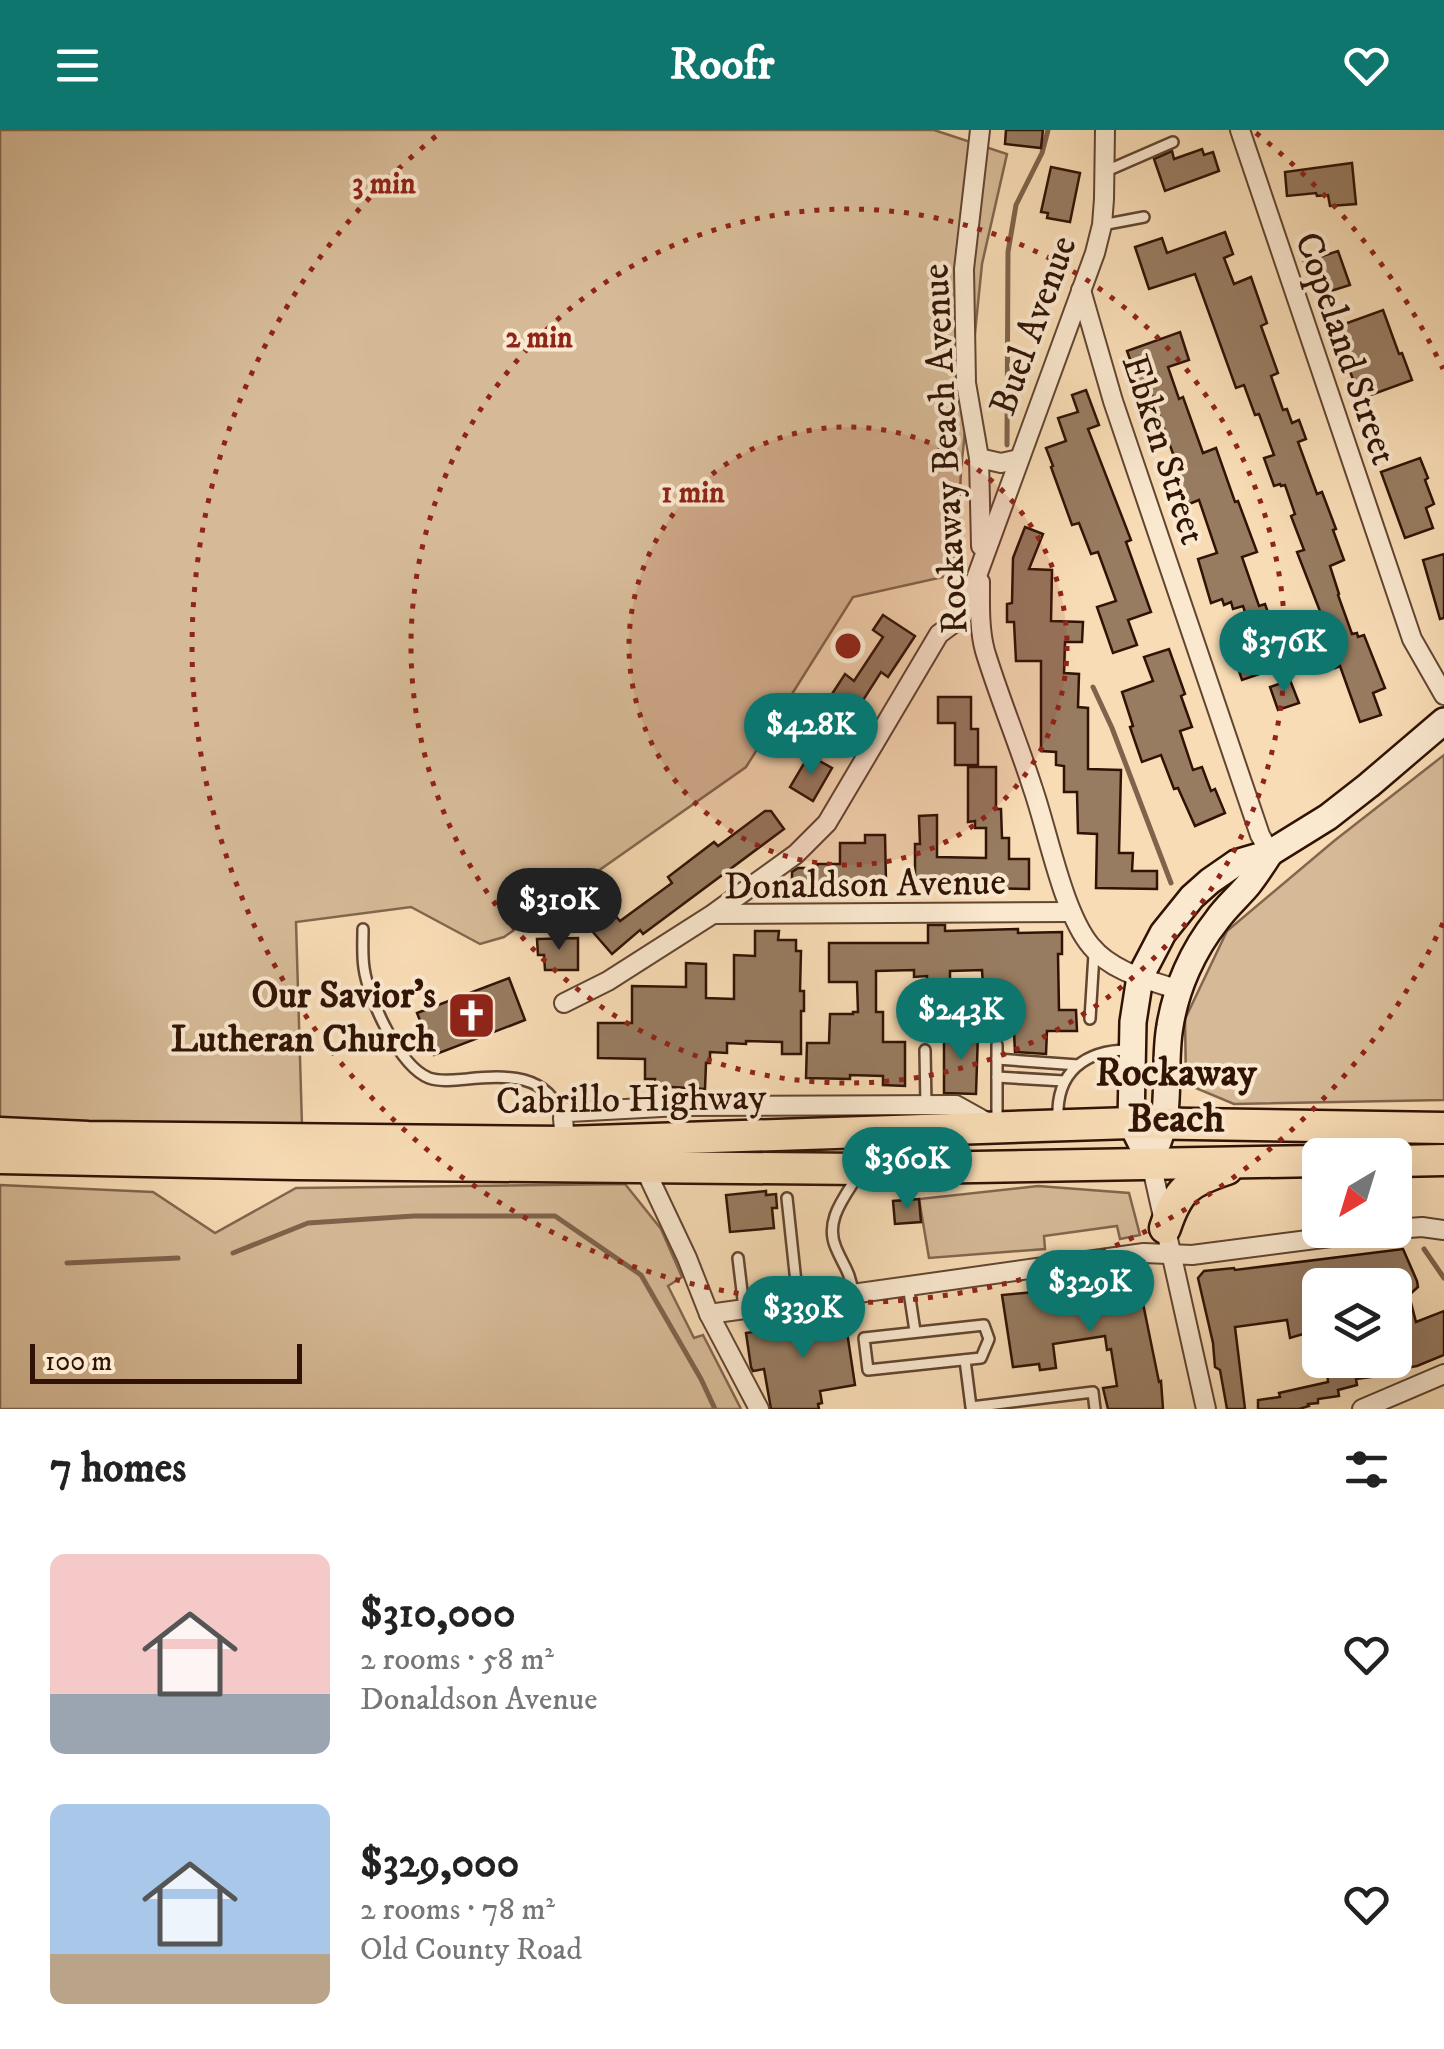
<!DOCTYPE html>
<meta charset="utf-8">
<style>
body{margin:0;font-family:"IM FELL DW Pica",serif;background:#f6f6f6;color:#222;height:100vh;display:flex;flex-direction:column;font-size:38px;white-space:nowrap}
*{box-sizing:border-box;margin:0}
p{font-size:32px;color:#767676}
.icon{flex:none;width:55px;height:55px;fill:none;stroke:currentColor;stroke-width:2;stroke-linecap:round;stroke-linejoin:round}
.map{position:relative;height:1279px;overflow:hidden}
.side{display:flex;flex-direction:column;background:#fff;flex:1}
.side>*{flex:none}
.needle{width:65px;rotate:218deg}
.controls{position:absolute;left:1302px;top:1008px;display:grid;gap:20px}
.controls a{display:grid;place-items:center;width:110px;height:110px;border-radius:15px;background:#fff;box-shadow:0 10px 40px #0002;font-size:50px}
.scale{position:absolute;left:30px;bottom:25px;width:272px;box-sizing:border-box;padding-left:10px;border:5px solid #301305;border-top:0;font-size:28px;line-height:35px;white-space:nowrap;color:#301305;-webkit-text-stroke:8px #fae8cf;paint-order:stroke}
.price{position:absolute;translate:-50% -85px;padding:0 22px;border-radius:35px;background:#0f766e;color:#fff;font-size:32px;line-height:65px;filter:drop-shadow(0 2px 5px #0008)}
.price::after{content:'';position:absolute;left:50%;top:60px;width:30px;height:22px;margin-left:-15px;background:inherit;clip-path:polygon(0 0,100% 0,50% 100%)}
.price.selected{background:#222;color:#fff}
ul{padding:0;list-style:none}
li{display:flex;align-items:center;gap:30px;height:250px;padding:0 50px}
li span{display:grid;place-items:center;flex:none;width:280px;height:200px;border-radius:15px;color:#555}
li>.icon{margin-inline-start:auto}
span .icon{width:120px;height:120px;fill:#fffc;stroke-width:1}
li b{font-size:42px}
h2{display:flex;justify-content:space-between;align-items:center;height:120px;padding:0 50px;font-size:42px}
header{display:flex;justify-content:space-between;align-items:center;height:130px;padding:0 50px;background:#0f766e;color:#fff;font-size:45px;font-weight:700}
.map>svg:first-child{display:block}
.green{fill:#d6ba97;stroke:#83664e;stroke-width:2.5}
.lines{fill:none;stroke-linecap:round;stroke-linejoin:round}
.stream{stroke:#7f634b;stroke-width:5}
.building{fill:#987c61;stroke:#301305;stroke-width:2.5}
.lane-casing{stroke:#624531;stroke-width:14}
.street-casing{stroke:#624531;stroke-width:22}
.secondary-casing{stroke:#301305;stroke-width:30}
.highway-casing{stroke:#301305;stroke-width:35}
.lane{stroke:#fae8cf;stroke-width:9}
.street{stroke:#fae8cf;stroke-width:18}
.secondary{stroke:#fae8cf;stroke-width:25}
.highway{stroke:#f8dcb5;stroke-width:30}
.ring{fill:none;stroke:#8f2418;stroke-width:5;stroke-dasharray:5 10}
.labels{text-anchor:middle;stroke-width:8;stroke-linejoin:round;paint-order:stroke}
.street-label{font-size:38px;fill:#301305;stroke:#fae8cf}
.poi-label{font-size:38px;font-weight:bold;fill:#301305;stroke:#fae8cf;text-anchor:end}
.neighbourhood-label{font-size:40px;font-weight:bold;fill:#301305;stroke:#fae8cf}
.centre{fill:#8f2418;stroke:#fae8cf;stroke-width:5}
.ring-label{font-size:30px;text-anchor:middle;font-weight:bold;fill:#8f2418;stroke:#fae8cf;stroke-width:8;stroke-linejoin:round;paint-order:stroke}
</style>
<header><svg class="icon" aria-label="menu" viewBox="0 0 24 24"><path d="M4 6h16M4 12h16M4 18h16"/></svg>Roofr<svg class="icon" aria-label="heart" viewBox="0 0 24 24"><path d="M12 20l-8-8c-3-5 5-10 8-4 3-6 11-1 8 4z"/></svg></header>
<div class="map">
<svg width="1444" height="1279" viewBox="0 0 1444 1279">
<rect width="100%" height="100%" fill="#f8dcb5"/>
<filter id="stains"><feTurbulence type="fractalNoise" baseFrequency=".002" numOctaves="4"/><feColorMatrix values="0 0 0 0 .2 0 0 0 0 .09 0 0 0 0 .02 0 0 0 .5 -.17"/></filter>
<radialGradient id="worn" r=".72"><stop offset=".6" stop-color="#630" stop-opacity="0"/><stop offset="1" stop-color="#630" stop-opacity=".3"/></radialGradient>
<g class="green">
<polygon points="0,0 934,0 1007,24 982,134 961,340 958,411 952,445 853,467 746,637 504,807 480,814 411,777 296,792 302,996 0,991"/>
<polygon points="1444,625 1444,970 1234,974 1186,954 1185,889 1227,801 1334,711"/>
<polygon points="625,1054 661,1099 682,1147 668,1156 694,1208 703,1205 741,1279 0,1279 0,1055 153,1062 215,1103 296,1058"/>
<polygon points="1038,1056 1129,1063 1140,1105 1120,1109 1117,1096 1044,1106 1045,1119 929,1128 919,1069"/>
</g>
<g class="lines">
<g class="stream">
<polyline points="1007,315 1008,122 1016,75 1042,23 1048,0"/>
<polyline points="1093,557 1112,598 1171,753"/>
<polyline points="1424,1119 1444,1148"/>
<polyline points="233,1123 308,1093 414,1086 555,1086 641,1145 701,1249 715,1279"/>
<polyline points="67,1133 178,1128"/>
</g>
</g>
<g class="building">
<polygon points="1006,0 1043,0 1041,18 1005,14"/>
<polygon points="1202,19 1204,25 1213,22 1219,41 1165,61 1154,29 1172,21 1174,29"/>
<polygon points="1352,33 1356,74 1330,76 1328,65 1317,66 1316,63 1287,66 1285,42"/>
<polygon points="1051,37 1080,43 1070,92 1047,88 1048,83 1041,82"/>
<polygon points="1225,102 1233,124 1224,128 1234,154 1251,147 1267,193 1261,196 1278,243 1271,246 1283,280 1287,279 1292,293 1299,290 1306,309 1298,312 1317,364 1322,362 1336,399 1333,400 1344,430 1330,436 1339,464 1338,465 1352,504 1357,503 1358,507 1364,505 1385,558 1373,563 1381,585 1360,592 1340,536 1335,538 1320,495 1325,494 1297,422 1304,420 1291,386 1295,384 1285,355 1281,356 1280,354 1274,356 1264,328 1274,325 1259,284 1255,285 1244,255 1236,258 1195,144 1149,159 1135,117 1162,108 1167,123"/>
<polygon points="1338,121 1350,155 1331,161 1325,144 1310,149 1304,132"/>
<polygon points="1383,180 1399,224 1402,223 1412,250 1360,269 1350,241 1347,242 1339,222 1348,219 1339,196"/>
<polygon points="1180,202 1189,230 1168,237 1179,269 1183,267 1203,323 1216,318 1235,372 1238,371 1257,422 1242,427 1259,476 1265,474 1280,516 1268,520 1274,539 1242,550 1236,532 1231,533 1225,516 1253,506 1243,476 1233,479 1231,472 1224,475 1222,469 1211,473 1198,429 1217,423 1199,370 1184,376 1169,335 1176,332 1148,254 1140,257 1127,221"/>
<polygon points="1086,260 1099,295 1088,299 1131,410 1126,412 1151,482 1128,490 1137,515 1113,523 1097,477 1116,471 1098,422 1091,424 1079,393 1072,395 1051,337 1053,336 1046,318 1066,311 1058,288 1078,282 1072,265"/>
<polygon points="1420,328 1428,348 1425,350 1434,374 1426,378 1433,398 1405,408 1381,342"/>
<polygon points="1025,397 1043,404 1029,439 1052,440 1051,491 1083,492 1082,512 1065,512 1064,543 1079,544 1078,577 1088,578 1088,639 1121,640 1119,723 1133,723 1132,741 1157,741 1157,759 1096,758 1097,704 1078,703 1077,662 1064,662 1064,636 1056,635 1056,622 1041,621 1041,531 1016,531 1014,492 1007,492 1007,474 1012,473 1013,428"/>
<polygon points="1444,424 1444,488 1440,489 1423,430"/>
<polygon points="883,485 915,506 888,547 881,542 858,578 865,582 857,594 853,592 841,611 813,593 845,544 854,551 883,507 873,500"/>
<polygon points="1169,519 1185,564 1181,566 1192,597 1180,601 1193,640 1202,637 1211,661 1215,659 1225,683 1195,696 1178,658 1174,659 1161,625 1142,632 1130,597 1133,596 1122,562 1153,551 1144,527"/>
<polygon points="1290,550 1299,573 1278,580 1270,557"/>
<polygon points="938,567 971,567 971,599 978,599 978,635 955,635 955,593 938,593"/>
<polygon points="809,625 832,638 813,671 790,657"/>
<polygon points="968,637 996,637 996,679 1001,679 1002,708 1009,708 1009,729 1029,729 1029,759 960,758 960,761 940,761 940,751 915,750 915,714 920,714 919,686 937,685 937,727 986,728 986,698 975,698 975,691 968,692"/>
<polygon points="765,681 771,681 784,699 643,804 640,800 612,824 592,801 613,783 620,791 672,753 668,747 714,712 718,716"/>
<polygon points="865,705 885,705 886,751 862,751 862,755 836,754 836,762 792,762 792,742 798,738 817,738 817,734 840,734 840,713 865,713"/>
<polygon points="928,795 945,795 945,801 1018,799 1018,803 1062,802 1062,824 1058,824 1059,880 1076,880 1077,901 1047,901 1046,924 1015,922 1014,903 986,904 982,840 950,841 950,853 927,853 927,846 914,847 914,840 876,841 876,882 883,882 883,912 905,912 905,956 883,955 883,946 850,945 850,949 806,948 807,913 829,913 830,884 853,884 853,882 858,882 857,852 829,852 829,813 928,813"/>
<polygon points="755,801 779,801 778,810 796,810 796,821 801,821 800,861 804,861 804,881 801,881 801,924 782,924 782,912 746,911 746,914 727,913 727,923 710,922 710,933 706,933 705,959 655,956 655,949 645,949 645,929 598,928 598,893 632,893 632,856 686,857 686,833 706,834 706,868 734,869 734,825 755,826"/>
<polygon points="578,808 578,840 545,840 544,825 538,825 537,809"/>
<polygon points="509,848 525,890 434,925 417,883"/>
<polygon points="944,903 978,903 976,964 944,963"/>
<polygon points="766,1061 766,1065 776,1064 777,1078 772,1078 774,1098 730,1102 726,1065"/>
<polygon points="919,1069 921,1092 895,1094 893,1071"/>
<polygon points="1403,1119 1417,1151 1418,1157 1409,1165 1416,1192 1444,1181 1444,1225 1417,1236 1400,1239 1401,1243 1356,1249 1357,1255 1338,1260 1339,1266 1318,1269 1318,1273 1308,1274 1309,1276 1299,1279 1258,1279 1258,1270 1280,1267 1279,1263 1328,1252 1326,1230 1395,1230 1395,1155 1320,1155 1320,1199 1290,1208 1287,1190 1235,1197 1245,1279 1227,1279 1220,1240 1215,1237 1213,1213 1198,1148 1204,1141 1234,1138 1235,1140"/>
<polygon points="1137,1144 1159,1252 1161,1251 1163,1279 1108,1279 1103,1258 1117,1256 1111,1219 1107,1220 1105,1206 1053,1214 1056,1238 1040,1240 1039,1234 1013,1237 1002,1165 1043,1161 1044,1170 1091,1163 1089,1151"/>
<polygon points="844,1182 855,1255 820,1261 822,1273 818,1274 819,1279 771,1279 764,1239 753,1241 751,1237 746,1203 809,1193 808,1187"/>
</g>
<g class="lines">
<defs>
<g id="lane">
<polyline points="1104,42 1173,12"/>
<polyline points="1102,95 1144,87"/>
<path d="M363 799C363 812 362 825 364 838 368 868 399 936 429 948 440 952 454 950 467 949 506 945 548 943 563 988"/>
<polyline points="1090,889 1094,824"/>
<polyline points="997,915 997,990"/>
<polyline points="925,920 926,975"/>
<polyline points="997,929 1078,935"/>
<polyline points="997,947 1064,951"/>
<path d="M1058 988C1056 942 1085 920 1129 920"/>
<polyline points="787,1068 798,1171"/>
<polyline points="738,1128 744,1178"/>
<polyline points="908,1155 915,1201"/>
<path d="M853 1163C850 1141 844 1137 836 1118 824 1091 844 1068 858 1045"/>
<polygon points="984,1195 989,1209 981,1228 868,1240 864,1208"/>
<polyline points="965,1230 971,1277 1093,1262 1095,1279"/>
</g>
<g id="street">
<polyline points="980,0 964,139 966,253 979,328 981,416"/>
<polyline points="1240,0 1412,509 1444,565"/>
<polyline points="1081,160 1113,271 1260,705 1270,723"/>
<polyline points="979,328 1001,333 1019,329"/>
<path d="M980 452C980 474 979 499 985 521 999 567 1018 612 1033 659 1048 702 1063 783 1091 816 1112 842 1149 850 1179 860"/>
<polyline points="714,784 1071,782"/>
<polyline points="564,873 608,851 713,784 796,724 827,693 939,504 962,487 1095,123 1102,95 1104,69 1105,0"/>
<polyline points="565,1012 563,988 569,982 680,976 956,975 992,995"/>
<polyline points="1151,1033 1206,1279"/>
<polyline points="644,1037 687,1128 709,1184 759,1279"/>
<polyline points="1395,1099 1422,1097 1444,1100"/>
<polyline points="709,1184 1144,1123 1192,1125 1385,1100"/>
<polyline points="1362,1279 1444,1244"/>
</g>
<g id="secondary">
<path d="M1158 1012C1172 975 1163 934 1170 896 1176 858 1193 820 1217 790 1226 777 1238 767 1248 755 1256 745 1263 734 1270 723"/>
<polyline points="1151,1033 1131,993 1133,892 1140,847 1163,803 1192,767 1210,751 1236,733 1270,723 1328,687 1369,655 1444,591"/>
</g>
<g id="highway">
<polyline points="0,1003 88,1007 565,1012 1131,993 1444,998"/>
<polyline points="0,1028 297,1034 862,1039 1320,1031"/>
<polyline points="1395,1031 1444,1030"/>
<path d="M1165 1098C1178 1059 1188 1052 1227 1039"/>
</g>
</defs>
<use href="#lane" class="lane-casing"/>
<use href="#street" class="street-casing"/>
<use href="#secondary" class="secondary-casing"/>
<use href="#highway" class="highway-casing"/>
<use href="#lane" class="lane"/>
<use href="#street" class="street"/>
<use href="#secondary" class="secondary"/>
<use href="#highway" class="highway"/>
</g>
<circle cx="848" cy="516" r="219" fill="#8f2418" fill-opacity=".12"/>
<g class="ring">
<circle cx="848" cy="516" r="219"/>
<circle cx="848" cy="516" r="437"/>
<path d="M1443 793A656 656 0 1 1 440 3M1256 3A656 656 0 0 1 1443 239"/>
</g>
<defs>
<symbol id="church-square" viewBox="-11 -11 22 22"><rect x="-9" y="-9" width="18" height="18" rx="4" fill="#8f2418" stroke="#fae8cf"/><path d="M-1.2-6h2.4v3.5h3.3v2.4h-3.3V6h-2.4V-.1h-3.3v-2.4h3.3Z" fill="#fff"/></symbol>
</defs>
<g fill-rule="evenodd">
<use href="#church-square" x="444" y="858" width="55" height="55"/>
</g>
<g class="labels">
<g class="street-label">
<text transform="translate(1032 195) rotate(-70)" y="13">Buel Avenue</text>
<text transform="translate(1347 218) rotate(71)" y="13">Copeland Street</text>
<text transform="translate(944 319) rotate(-93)" y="13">Rockaway Beach Avenue</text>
<text transform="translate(1165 319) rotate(72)" y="13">Ebken Street</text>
<text transform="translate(865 753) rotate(-1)" y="13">Donaldson Avenue</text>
<text transform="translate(631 968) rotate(-1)" y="13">Cabrillo Highway</text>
</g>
<g class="poi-label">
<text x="436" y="877">Our Savior's<tspan x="436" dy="44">Lutheran Church</tspan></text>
</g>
<g class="neighbourhood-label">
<text x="1176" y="955">Rockaway<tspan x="1176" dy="46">Beach</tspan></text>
</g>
</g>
<circle cx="848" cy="516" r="15" class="centre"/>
<g class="ring-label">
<text x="384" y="63">3 min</text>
<text x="539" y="217">2 min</text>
<text x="693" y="372">1 min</text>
</g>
<rect width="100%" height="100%" filter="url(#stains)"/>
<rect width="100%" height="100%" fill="url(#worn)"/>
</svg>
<div class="controls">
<a><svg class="needle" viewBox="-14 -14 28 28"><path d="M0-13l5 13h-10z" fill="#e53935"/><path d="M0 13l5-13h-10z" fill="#767676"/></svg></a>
<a><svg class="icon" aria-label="layers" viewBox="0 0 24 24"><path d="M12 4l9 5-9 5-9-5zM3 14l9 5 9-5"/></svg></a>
</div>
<div class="scale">100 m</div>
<b class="price" style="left:1284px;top:565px">$376K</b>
<b class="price" style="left:811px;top:648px">$428K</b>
<b class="price selected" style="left:559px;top:823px">$310K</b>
<b class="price" style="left:961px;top:933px">$243K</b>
<b class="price" style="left:907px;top:1082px">$360K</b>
<b class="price" style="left:1090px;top:1205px">$329K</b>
<b class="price" style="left:803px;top:1231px">$339K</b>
</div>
<section class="side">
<h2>7 homes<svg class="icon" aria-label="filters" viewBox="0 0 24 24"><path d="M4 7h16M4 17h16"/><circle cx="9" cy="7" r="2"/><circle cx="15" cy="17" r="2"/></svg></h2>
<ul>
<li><span style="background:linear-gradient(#f6c9c9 70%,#9aa5b1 0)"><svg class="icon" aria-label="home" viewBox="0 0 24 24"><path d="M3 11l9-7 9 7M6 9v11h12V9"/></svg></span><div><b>$310,000</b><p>2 rooms · 58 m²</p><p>Donaldson Avenue</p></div><svg class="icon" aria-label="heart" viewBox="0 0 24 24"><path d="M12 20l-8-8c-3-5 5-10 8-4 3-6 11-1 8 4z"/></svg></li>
<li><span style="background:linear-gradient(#a9c7e8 75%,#b9a48a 0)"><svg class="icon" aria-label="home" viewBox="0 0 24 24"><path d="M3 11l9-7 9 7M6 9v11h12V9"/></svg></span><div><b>$329,000</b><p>2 rooms · 78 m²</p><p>Old County Road</p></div><svg class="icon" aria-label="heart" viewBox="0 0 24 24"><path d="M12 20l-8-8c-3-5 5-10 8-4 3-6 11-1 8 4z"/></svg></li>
</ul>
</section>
